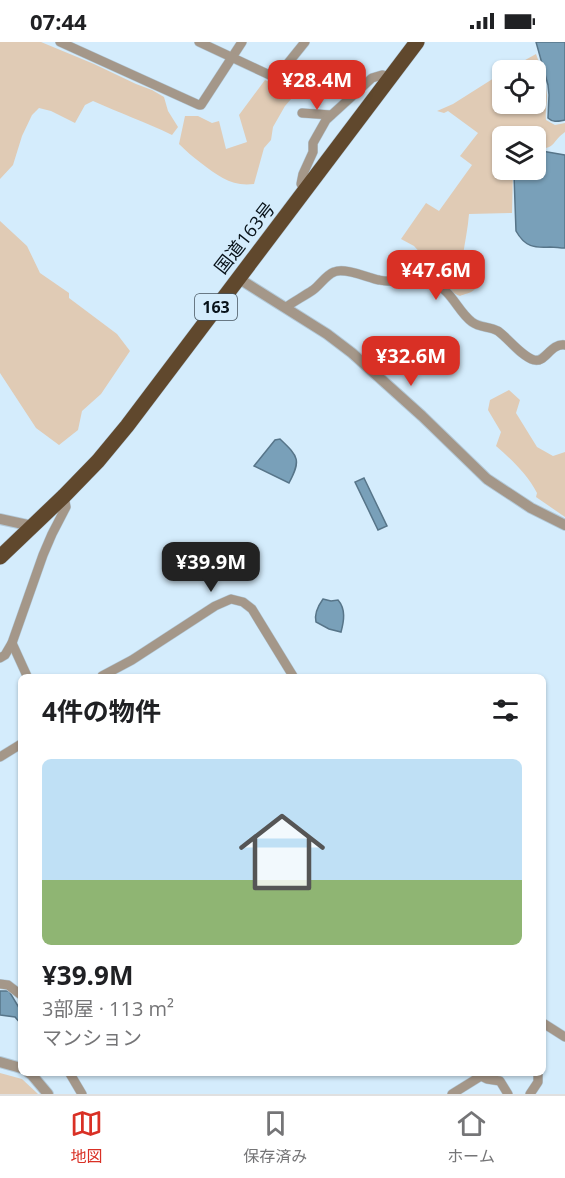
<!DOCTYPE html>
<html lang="ja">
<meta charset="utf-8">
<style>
body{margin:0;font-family:"Open Sans","Noto Sans JP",sans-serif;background:#f6f6f6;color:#202124;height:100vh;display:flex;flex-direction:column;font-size:22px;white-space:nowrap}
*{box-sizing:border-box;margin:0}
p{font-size:20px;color:#757577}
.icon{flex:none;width:33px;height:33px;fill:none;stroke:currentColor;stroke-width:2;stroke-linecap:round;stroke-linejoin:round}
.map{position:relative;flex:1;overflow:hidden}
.sheet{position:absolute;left:18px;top:632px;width:528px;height:402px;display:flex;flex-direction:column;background:#fff;border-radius:9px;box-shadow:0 2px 4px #0004}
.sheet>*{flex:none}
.controls{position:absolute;left:492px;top:18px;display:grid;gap:12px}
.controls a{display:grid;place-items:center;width:54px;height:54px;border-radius:9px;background:#fff;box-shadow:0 2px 4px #0004;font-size:30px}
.price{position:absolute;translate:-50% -51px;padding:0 14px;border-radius:12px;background:#d93025;color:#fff;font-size:20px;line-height:39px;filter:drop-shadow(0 2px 3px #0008)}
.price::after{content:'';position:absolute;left:50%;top:36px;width:18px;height:14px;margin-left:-9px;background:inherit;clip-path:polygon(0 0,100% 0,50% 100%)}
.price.active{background:#222;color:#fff}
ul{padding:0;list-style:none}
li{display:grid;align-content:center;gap:12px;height:318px;padding:0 24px}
li span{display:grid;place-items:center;height:186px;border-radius:9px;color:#555}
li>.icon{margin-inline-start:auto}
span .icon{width:108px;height:108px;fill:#fffc;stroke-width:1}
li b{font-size:26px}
h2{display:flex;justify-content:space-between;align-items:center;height:72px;padding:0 24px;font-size:26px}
.status{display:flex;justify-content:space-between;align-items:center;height:42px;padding:0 30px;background:#fff;direction:ltr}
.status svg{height:16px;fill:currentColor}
.tab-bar{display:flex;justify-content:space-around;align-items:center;height:84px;border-top:2px solid #e0e0e0;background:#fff;font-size:16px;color:#757577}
.tab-bar a{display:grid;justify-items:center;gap:3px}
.tab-bar .active{color:#d93025}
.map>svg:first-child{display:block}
.green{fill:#e0cbb5}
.water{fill:#79a0b9;stroke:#577589;stroke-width:1.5}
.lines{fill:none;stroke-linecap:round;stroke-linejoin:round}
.minor-casing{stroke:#b3c9d8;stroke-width:10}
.tertiary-casing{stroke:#b3c9d8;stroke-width:12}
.trunk-casing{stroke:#b3c9d8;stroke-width:16}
.minor{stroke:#a49789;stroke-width:9}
.tertiary{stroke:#a49789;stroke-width:10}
.trunk{stroke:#60482d;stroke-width:15}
.labels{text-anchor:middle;stroke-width:4.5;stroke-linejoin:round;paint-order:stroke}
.shield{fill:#d4ecfc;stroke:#45535d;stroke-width:1.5}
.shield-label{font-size:16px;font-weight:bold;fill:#081219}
.street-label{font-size:18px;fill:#081219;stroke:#d4ecfc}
</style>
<div class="status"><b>07:44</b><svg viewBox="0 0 49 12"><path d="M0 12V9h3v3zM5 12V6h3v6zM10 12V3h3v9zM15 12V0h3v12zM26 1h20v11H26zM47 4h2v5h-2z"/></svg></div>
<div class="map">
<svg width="565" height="1052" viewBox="0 0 565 1052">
<rect width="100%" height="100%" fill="#d4ecfc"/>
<g class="green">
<path d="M0 0H41L94 22 136 42 152 48 164 55 168 69 178 85 172 93C146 80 119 71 93 59L85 63 75 81 51 69 39 66 32 73 22 94 13 123 0 137Z"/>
<path d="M536 12C541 25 546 40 547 54 547 62 545 70 546 78L555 83 565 81V90C551 100 556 108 536 106V94H502V128H513L512 171 469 172C468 186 465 199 463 213L477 215C480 225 484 240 474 248 471 251 464 252 460 254 447 248 440 244 438 229L422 222 423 214 414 204 401 197 426 161 439 169 472 123 460 114 478 91 448 69 444 71 437 69 453 62 502 31V62H536V28H507Z"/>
<path d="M299 20 326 42 304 46 299 48 285 64 273 85 271 98 264 106 254 142C232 145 218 134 201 121 193 115 186 109 179 102L185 74H198L212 81 219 79 226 107 247 100 239 73 265 38 278 44Z"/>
<polygon points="0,179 27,204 40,231 69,251 69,256 117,292 130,309 101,352 82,369 78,388 59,403 36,386 0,331"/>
<path d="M509 348 520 358 516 371 537 405 553 414 565 410V475L536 455 537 451C527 432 512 418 496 404L501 390 488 368 490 358Z"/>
<polygon points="0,1031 22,1037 38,1052 0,1052"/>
</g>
<g class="water">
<path d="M536 0H565V78C559 79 553 81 548 76L549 53 548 43Z"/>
<path d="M536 108 565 113V206C560 206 555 205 550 205 534 206 525 205 516 189L514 133 515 128H536Z"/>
<path d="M280 397C299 415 301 418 289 441L254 424 275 398Z"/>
<polygon points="364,436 387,484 378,488 355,440"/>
<path d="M323 557 331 559 338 558C346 567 344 579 341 590L329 587 316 580C314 572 318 564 323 557Z"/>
<polygon points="0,949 9,949 21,969 21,982 15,975 0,973"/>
</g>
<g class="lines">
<defs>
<g id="minor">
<polyline points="60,0 199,63 201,63 242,0"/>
<polyline points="199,0 276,36 305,0"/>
<polyline points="302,71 331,73"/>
<polyline points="306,148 301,142 303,132 313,110 313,101 326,78 372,36 382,33 391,35"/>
<path d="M286 265C295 259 304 254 313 248 320 243 326 233 334 230 345 225 368 236 379 238 395 242 413 235 429 240 452 246 456 268 472 280 480 286 489 284 498 289 509 297 521 314 534 318 546 321 550 301 565 303"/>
<polyline points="12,601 27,634"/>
<polyline points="0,616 5,613 12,601 43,513 52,492 66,465 64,454"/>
<polyline points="102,634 132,618 215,564 231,557 243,560 252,567 293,634"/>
<polyline points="0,715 21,702"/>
<polyline points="0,942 8,943 21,953"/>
<polyline points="543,981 565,995"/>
<polyline points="69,1030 82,1052"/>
<polyline points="452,1052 481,1034 487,1037 500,1039 508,1052"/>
<polyline points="530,1052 538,1040 538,1030"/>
</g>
<g id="tertiary">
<polyline points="238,236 327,292 352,311 422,374 487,437 531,466 565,483"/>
<polyline points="0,477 32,484"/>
<polyline points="0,1020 21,1026"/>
<polyline points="28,1030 32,1033 48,1052"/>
</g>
<polyline id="trunk" points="0,515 64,454 98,419 127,384 417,0"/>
</defs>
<use href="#minor" class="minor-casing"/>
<use href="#tertiary" class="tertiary-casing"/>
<use href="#trunk" class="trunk-casing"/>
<use href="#minor" class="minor"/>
<use href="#tertiary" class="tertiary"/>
<use href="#trunk" class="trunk"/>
</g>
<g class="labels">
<rect class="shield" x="195" y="252" width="42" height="26" rx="4.5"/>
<g class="shield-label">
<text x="216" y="271">163</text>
</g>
<g class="street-label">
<text transform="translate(245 196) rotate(-52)" y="6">国道163号</text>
</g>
</g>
</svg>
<div class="controls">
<a><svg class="icon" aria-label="locate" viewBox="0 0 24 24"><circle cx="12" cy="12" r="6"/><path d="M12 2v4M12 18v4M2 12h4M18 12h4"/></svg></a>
<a><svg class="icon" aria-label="layers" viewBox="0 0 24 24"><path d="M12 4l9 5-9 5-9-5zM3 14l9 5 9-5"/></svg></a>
</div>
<b class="price" style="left:317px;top:69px">¥28.4M</b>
<b class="price" style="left:436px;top:259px">¥47.6M</b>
<b class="price" style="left:411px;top:345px">¥32.6M</b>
<b class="price active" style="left:211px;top:551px">¥39.9M</b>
<section class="sheet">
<h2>4件の物件<svg class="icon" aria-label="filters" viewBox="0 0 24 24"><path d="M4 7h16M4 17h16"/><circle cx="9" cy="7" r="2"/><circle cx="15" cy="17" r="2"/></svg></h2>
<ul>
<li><span style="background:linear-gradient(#bfe0f5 65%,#8fb573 0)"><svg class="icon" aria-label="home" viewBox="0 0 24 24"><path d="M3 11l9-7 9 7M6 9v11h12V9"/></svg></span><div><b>¥39.9M</b><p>3部屋 · 113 m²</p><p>マンション</p></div></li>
</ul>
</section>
</div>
<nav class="tab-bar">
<a class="active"><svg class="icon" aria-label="map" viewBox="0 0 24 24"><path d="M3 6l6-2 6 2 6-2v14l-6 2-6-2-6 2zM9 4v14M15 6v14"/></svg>地図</a>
<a><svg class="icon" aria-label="saved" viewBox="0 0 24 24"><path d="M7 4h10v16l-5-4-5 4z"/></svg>保存済み</a>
<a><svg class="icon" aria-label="home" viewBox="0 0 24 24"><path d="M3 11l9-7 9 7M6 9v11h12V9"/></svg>ホーム</a>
</nav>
